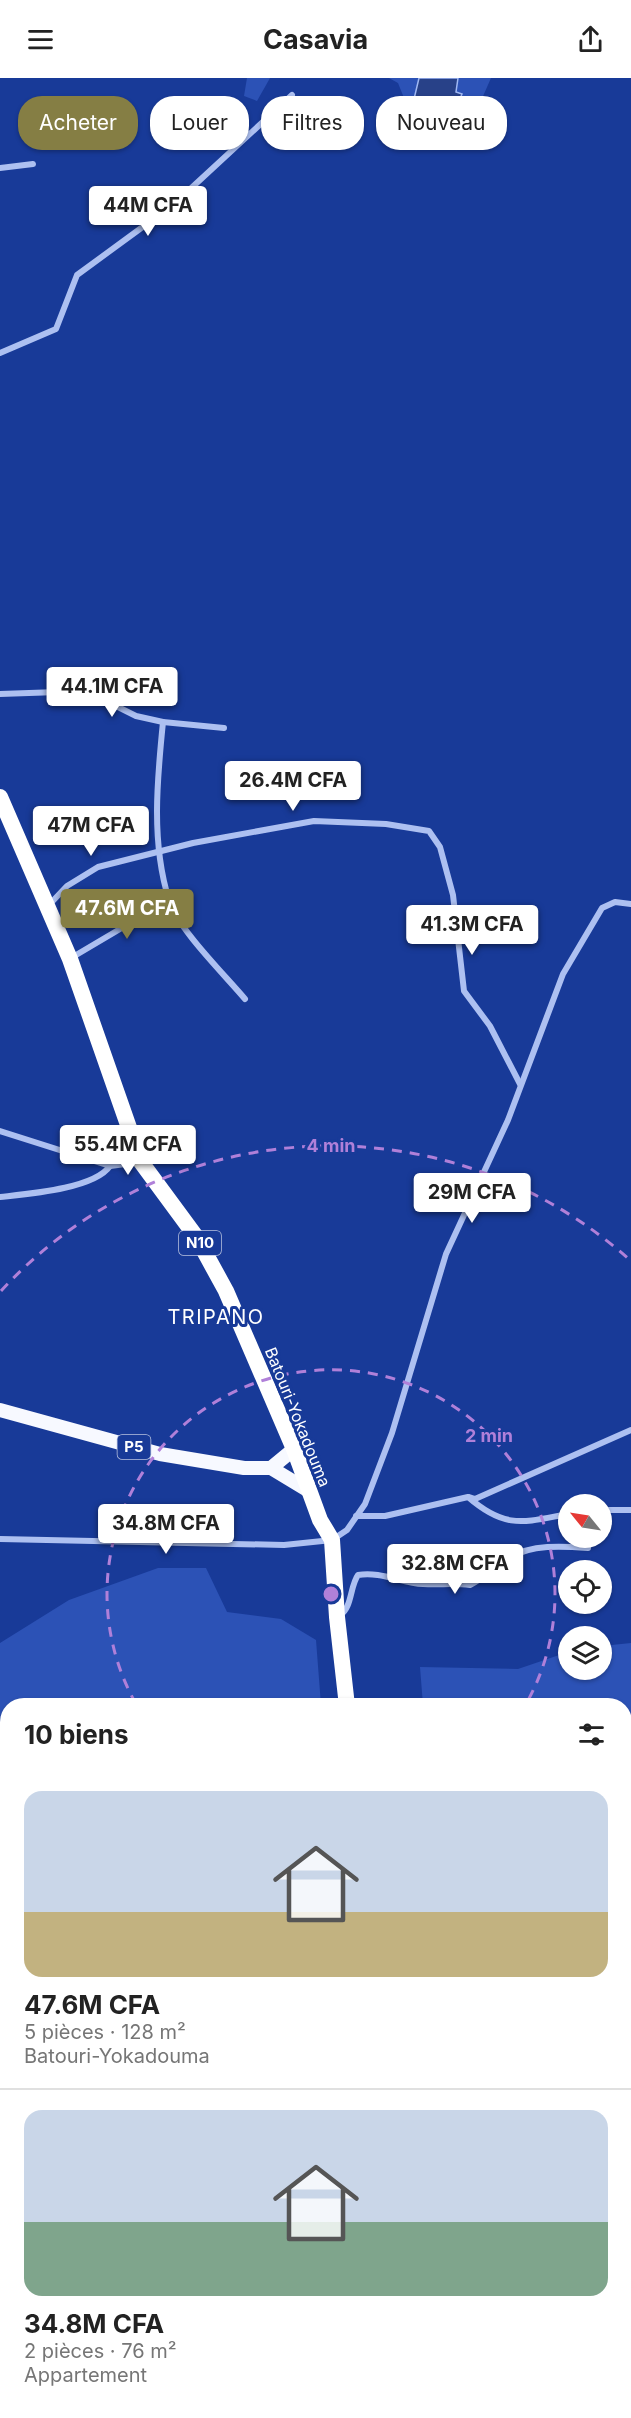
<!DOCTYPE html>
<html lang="fr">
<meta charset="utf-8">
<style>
body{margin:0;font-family:Inter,sans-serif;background:#f6f6f6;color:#222;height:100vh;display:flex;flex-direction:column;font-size:22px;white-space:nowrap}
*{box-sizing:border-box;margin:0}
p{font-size:20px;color:#767676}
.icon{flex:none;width:33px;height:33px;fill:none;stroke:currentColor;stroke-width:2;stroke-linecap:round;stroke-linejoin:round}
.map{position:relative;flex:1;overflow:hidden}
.details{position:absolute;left:0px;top:1620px;width:632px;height:720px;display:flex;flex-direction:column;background:#fff;border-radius:24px 24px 0 0;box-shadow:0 2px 4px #0004}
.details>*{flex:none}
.top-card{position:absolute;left:18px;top:18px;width:596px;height:54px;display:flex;gap:12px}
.needle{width:39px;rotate:300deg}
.fabs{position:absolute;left:558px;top:1416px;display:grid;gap:12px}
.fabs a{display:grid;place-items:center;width:54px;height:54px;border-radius:50%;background:#fff;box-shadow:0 2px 4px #0004;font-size:30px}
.price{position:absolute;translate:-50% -51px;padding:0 14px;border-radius:6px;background:#fff;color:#222;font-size:20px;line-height:39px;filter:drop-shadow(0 2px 3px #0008)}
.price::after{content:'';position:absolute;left:50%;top:36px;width:18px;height:14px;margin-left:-9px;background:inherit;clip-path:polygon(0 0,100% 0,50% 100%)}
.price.selected{background:#857e44;color:#fff}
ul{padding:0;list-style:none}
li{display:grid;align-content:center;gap:12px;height:318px;padding:0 24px}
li+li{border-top:2px solid #e0e0e0}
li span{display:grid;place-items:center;height:186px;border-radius:18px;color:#555}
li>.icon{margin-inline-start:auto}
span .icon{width:108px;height:108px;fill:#fffc;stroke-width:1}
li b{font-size:26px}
h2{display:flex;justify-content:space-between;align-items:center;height:72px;padding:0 24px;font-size:26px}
.pill{padding:0 21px;border-radius:24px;background:#fff;box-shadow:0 2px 4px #0004;font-size:21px;line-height:54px}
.pill.selected{background:#857e44;color:#fff}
header{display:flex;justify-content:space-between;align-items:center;height:78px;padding:0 24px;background:#fff;font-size:27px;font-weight:700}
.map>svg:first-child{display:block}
.green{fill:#2c52b6}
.water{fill:#284188;stroke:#a0b8f3;stroke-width:1.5}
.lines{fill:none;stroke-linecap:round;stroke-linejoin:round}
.street{stroke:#adc0f1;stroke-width:6}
.primary{stroke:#f7f9ff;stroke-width:14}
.highway{stroke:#fff;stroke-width:16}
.ring{fill:none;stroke:#b080d9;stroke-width:3;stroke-dasharray:10 8}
.labels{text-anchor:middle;stroke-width:6;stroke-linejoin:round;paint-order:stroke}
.shield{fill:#183a98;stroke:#bac4e0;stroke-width:1.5}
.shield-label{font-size:15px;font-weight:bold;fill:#fff}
.street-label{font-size:16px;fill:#fff;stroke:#183a98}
.quarter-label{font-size:20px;letter-spacing:1.5px;fill:#fff;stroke:#183a98}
.centre{fill:#b080d9;stroke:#183a98;stroke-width:3}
.ring-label{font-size:18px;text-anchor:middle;font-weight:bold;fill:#b080d9;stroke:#183a98;stroke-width:6;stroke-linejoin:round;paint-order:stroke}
</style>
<header><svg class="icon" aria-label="menu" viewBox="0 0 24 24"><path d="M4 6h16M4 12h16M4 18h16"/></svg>Casavia<svg class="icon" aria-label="share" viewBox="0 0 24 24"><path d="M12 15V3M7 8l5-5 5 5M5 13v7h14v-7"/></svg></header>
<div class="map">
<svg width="631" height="2340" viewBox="0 0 631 2340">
<rect width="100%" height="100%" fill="#183a98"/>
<g class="green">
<polygon points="247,0 270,0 257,23 244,18"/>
<path d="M389 0H419L414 21C425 26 443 25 457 28L462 16 455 15 458 0H491L473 41 444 29 428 33 406 25 398 5Z"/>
<polygon points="158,1490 206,1490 227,1534 281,1541 316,1562 321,1627 8,1628 7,1724 0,1722 0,1565 69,1522"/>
<polygon points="631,1565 631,1648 624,1648 624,1628 423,1627 420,1589 518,1591 568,1574 568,1592 602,1592 602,1568"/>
</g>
<polygon class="water" points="419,0 458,0 456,14 462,16 457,28 432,22 423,25 414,21"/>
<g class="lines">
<g class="street">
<polyline points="0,90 33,86"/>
<polyline points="0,275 56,251 77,197 174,126 292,17"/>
<polyline points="0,616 58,614 108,624 136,638 163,644 224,650"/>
<path d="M163 644C157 703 151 765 169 822 177 850 225 897 245 921"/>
<polyline points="48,828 67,808 98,789 193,765 314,743 386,746 429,753 440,769 453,817 464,913 490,948 520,1006"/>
<polyline points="71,880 169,822"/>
<polyline points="0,1053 110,1088 141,1084"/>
<path d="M0 1119C27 1116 94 1111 110 1088"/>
<polyline points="469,1419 475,1421 631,1352"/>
<polyline points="602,1432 631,1432"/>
<path d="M356 1438H385L468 1419C506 1452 524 1444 568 1436"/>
<polyline points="0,1461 284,1467 332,1462 347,1452 365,1426 392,1355 446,1176 508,1042 563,896 602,830 615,824 631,826"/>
<path d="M340 1537C352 1530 350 1508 358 1497 380 1493 402 1505 423 1506 439 1507 454 1505 470 1507 484 1500 495 1488 509 1480 531 1466 563 1468 588 1470"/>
<polyline points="624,1736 631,1736"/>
<polyline points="0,1934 8,1932"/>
<polyline points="0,2081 8,2079"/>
<polyline points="624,2238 631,2243"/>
<polyline points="624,2283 631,2259"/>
<polyline points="384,2332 399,2340"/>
<polyline points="600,2340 604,2332"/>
</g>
<g class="primary">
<polyline points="0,1332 160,1376 244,1390 271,1390 309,1413"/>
<polyline points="271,1390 294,1371"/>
</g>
<g class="highway">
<polyline points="0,719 70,881 141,1084 197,1160 226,1213 294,1371 320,1442 332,1462 337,1539 347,1628"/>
<polyline points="624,2167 631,2175"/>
</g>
</g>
<g class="ring">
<path d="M136 1626A224 224 0 1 1 526 1626"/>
<path d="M1 1213A448 448 0 0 1 631 1183"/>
</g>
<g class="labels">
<g class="shield">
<rect x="179" y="1153" width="42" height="24" rx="4.5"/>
<rect x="117.5" y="1357" width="33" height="24" rx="4.5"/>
</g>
<g class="shield-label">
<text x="200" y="1170">N10</text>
<text x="134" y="1374">P5</text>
</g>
<g class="street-label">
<text transform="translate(298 1339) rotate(68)" y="6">Batouri-Yokadouma</text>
</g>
<g class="quarter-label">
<text x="216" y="1246">TRIPANO</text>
</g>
</g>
<circle cx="331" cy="1516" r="9" class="centre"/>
<g class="ring-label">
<text x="331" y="1074">4 min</text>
<text x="489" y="1364">2 min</text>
</g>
</svg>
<div class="fabs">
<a><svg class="needle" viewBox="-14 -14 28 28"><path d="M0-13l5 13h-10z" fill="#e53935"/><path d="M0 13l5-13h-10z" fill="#767676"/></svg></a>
<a><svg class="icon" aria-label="locate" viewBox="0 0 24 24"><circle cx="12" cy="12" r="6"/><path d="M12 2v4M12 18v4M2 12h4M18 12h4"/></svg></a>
<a><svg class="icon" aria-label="layers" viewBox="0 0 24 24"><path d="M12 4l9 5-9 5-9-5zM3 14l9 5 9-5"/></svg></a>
</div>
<b class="price" style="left:148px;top:159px">44M CFA</b>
<b class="price" style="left:112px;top:640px">44.1M CFA</b>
<b class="price" style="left:293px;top:734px">26.4M CFA</b>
<b class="price" style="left:91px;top:779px">47M CFA</b>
<b class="price selected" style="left:127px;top:862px">47.6M CFA</b>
<b class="price" style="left:472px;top:878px">41.3M CFA</b>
<b class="price" style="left:128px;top:1098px">55.4M CFA</b>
<b class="price" style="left:472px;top:1146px">29M CFA</b>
<b class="price" style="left:166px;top:1477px">34.8M CFA</b>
<b class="price" style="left:455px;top:1517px">32.8M CFA</b>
<div class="top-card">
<a class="pill selected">Acheter</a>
<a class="pill">Louer</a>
<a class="pill">Filtres</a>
<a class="pill">Nouveau</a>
</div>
<section class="details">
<h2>10 biens<svg class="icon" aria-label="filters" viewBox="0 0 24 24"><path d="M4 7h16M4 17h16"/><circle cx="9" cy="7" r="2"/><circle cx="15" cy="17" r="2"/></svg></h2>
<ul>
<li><span style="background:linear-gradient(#c9d6e8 65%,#c2b280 0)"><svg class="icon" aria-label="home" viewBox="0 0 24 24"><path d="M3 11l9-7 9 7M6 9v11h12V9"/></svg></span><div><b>47.6M CFA</b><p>5 pièces · 128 m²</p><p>Batouri-Yokadouma</p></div></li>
<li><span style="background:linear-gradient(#c9d6e8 60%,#7fa58c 0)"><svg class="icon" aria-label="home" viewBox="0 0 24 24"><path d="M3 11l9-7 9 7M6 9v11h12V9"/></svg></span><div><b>34.8M CFA</b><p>2 pièces · 76 m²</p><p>Appartement</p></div></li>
</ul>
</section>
</div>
